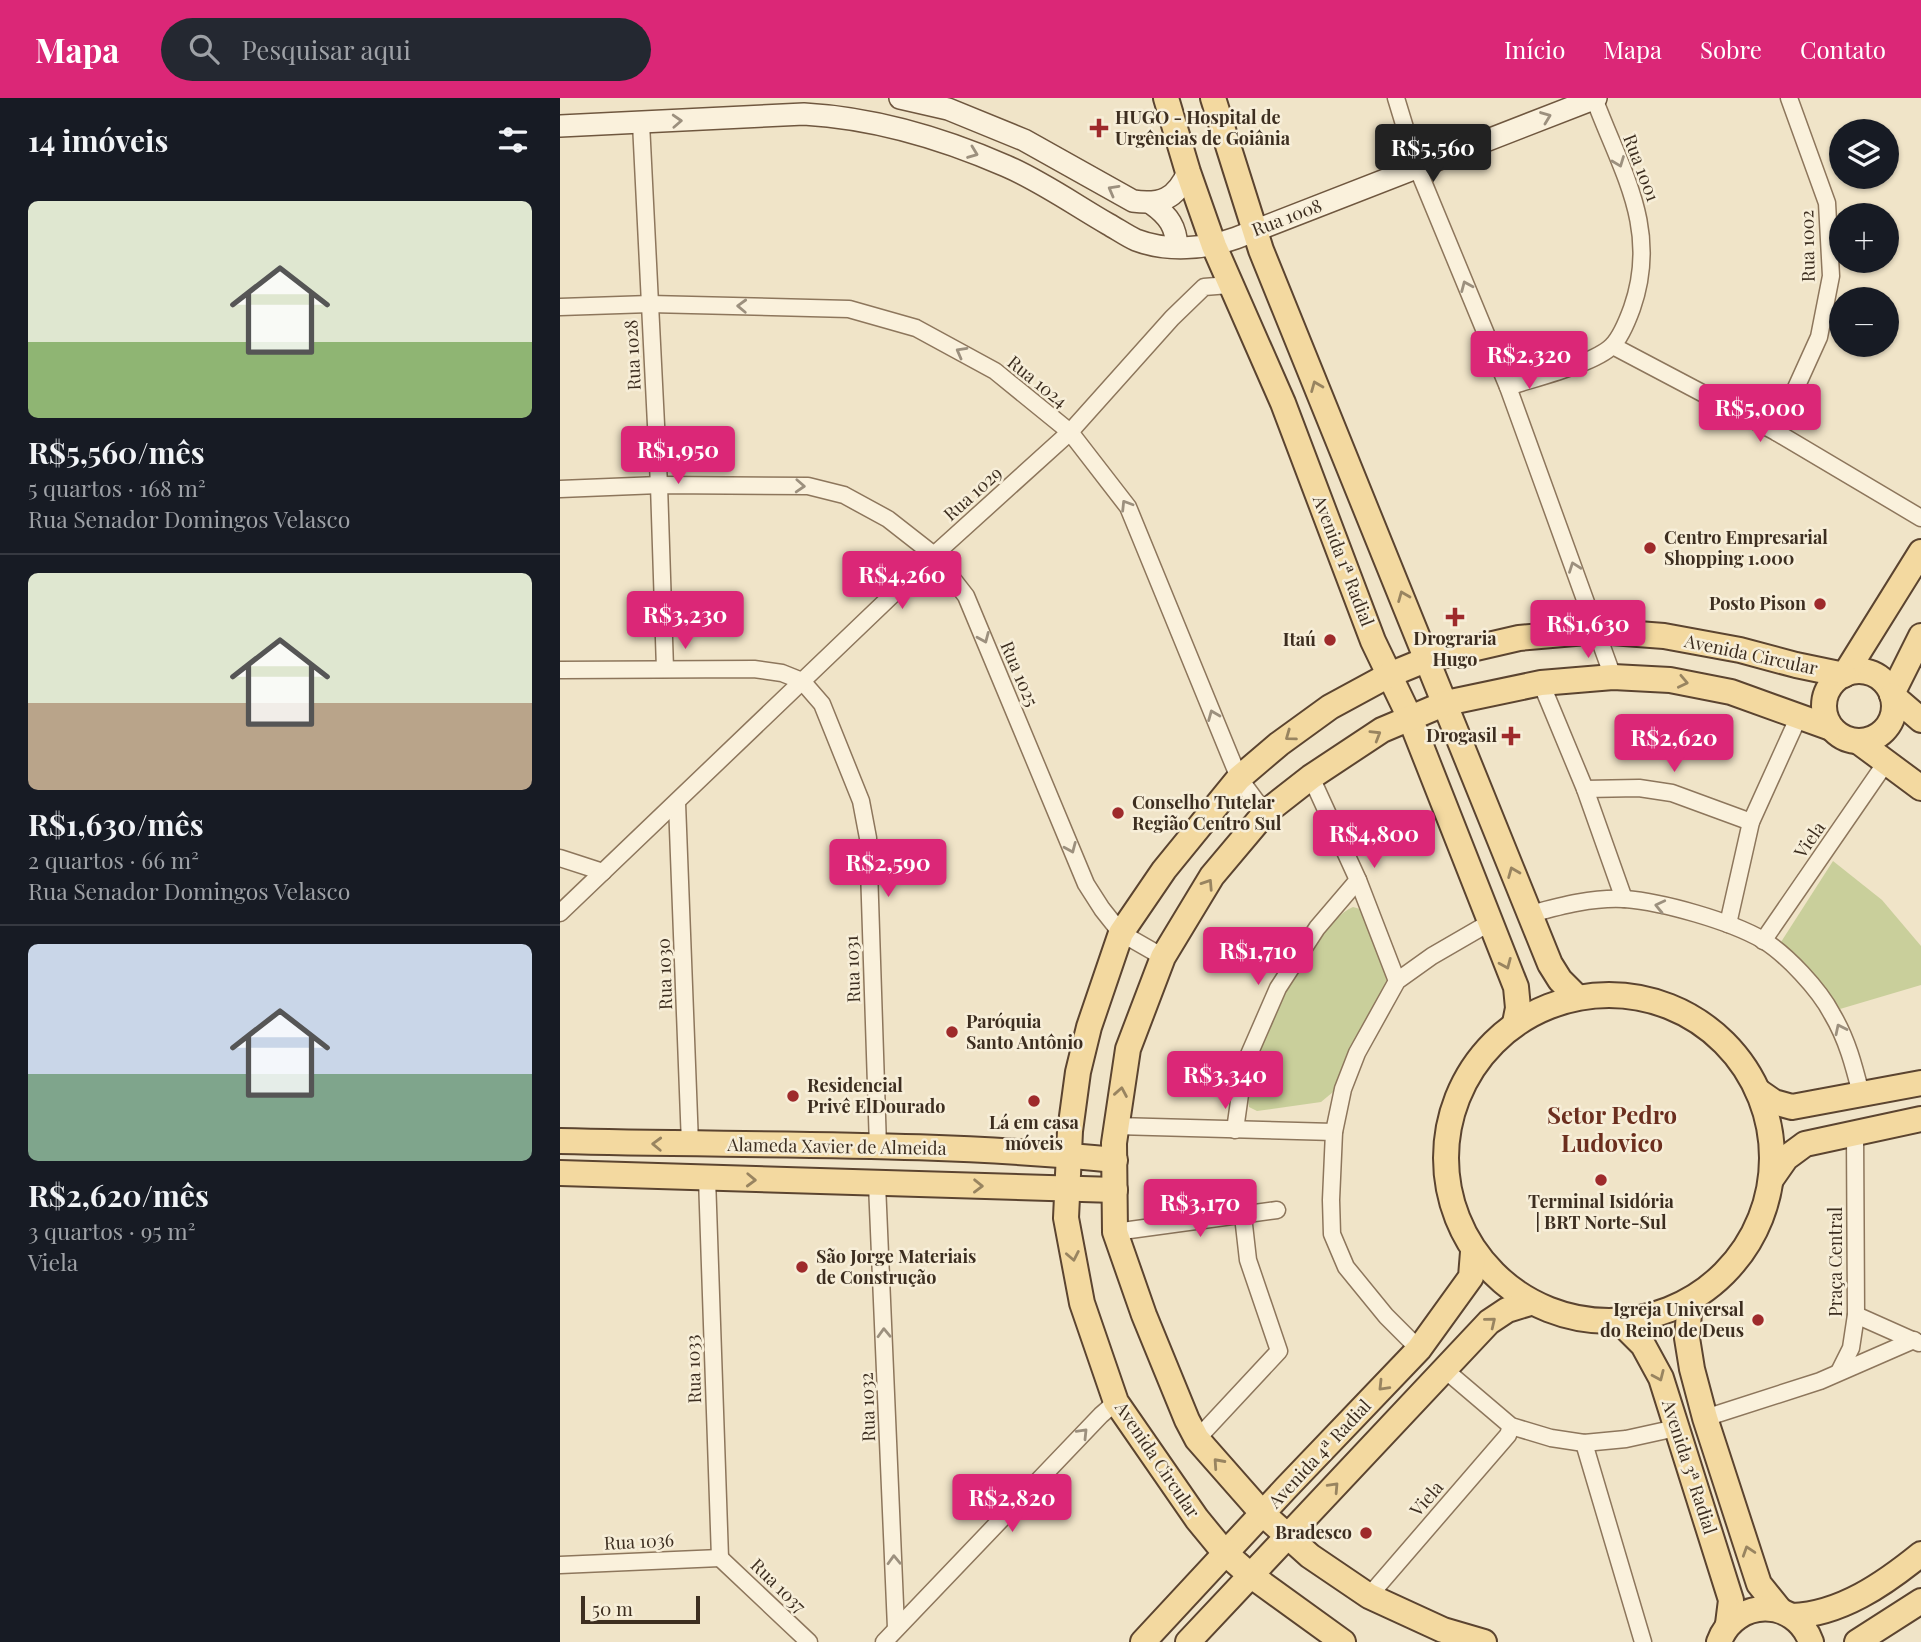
<!DOCTYPE html>
<html lang="pt">
<meta charset="utf-8">
<style>
body{margin:0;font-family:"Playfair Display",serif;background:#242831;color:#f1f3f6;height:100vh;display:flex;flex-direction:column;font-size:26px;white-space:nowrap}
*{box-sizing:border-box;margin:0}
p{font-size:23px;color:#9ea1a6}
.icon{flex:none;width:38px;height:38px;fill:none;stroke:currentColor;stroke-width:2;stroke-linecap:round;stroke-linejoin:round}
.map{position:relative;flex:1;overflow:hidden}
.drawer{display:flex;flex-direction:column;background:#171b24;width:560px}
.drawer>*{flex:none}
.fabs{position:absolute;left:1269px;top:21px;display:grid;gap:14px}
.fabs a{display:grid;place-items:center;width:70px;height:70px;border-radius:50%;background:#171b24;box-shadow:0 2px 5px #0004;font-size:35px}
.scale{position:absolute;left:21px;bottom:18px;width:119px;box-sizing:border-box;padding-left:7px;border:4px solid #3d2e20;border-top:0;font-size:19px;line-height:24px;white-space:nowrap;color:#3d2e20;-webkit-text-stroke:5px #f7eed8;paint-order:stroke}
.price{position:absolute;translate:-50% -60px;padding:0 16px;border-radius:7px;background:#db2777;color:#fff;font-size:23px;line-height:46px;filter:drop-shadow(0 2px 4px #0008)}
.price::after{content:'';position:absolute;left:50%;top:42px;width:21px;height:16px;margin-left:-10px;background:inherit;clip-path:polygon(0 0,100% 0,50% 100%)}
.price.active{background:#222;color:#fff}
ul{padding:0;list-style:none}
li{display:grid;align-content:center;gap:14px;height:371px;padding:0 28px}
li+li{border-top:2px solid #363941}
li span{display:grid;place-items:center;height:217px;border-radius:10px;color:#555}
li>.icon{margin-inline-start:auto}
span .icon{width:126px;height:126px;fill:#fffc;stroke-width:1}
li b{font-size:30px}
h2{display:flex;justify-content:space-between;align-items:center;height:84px;padding:0 28px;font-size:30px}
header{display:flex;align-items:center;gap:42px;box-sizing:border-box;height:98px;padding:0 35px;background:#db2777;color:#fff}
header strong{font-size:33px}
nav{display:flex;gap:38px;margin-inline-start:auto;font-size:24px}
.search{width:490px;height:63px;background:#242831;display:flex;align-items:center;gap:18px;box-sizing:border-box;padding:0 24px;border-radius:38px;color:#9ea1a6;font-size:26px}
main{display:flex;flex:1;min-height:0}
.map>svg:first-child{display:block}
.green{fill:#c9cf9b}
.lines{fill:none;stroke-linecap:round;stroke-linejoin:round}
.street-casing{stroke:#8d765c;stroke-width:19}
.secondary-casing{stroke:#6f573f;stroke-width:24}
.primary-casing{stroke:#5b4430;stroke-width:28}
.street{stroke:#faf1dc;stroke-width:16}
.secondary{stroke:#faf1dc;stroke-width:21}
.primary{stroke:#f3d9a0;stroke-width:24}
.oneway{stroke:#9c907e}
.oneway2{stroke:#988460}
.poi-dot{fill:#9e2a2b;stroke:#f7eed8;stroke-width:2.5}
.labels{text-anchor:middle;stroke-width:5;stroke-linejoin:round;paint-order:stroke}
.poi-label{font-size:18px;font-weight:bold;fill:#3d2e20;stroke:#f7eed8;text-anchor:start}
.street-label{font-size:18px;fill:#3d2e20;stroke:#f7eed8}
.district-label{font-size:24px;font-weight:bold;fill:#6b2e1e;stroke:#f7eed8}
</style>
<header>
<strong>Mapa</strong>
<div class="search"><svg class="icon" aria-label="search" viewBox="0 0 24 24"><circle cx="10" cy="10" r="6"/><path d="M15 15l6 6"/></svg>Pesquisar aqui</div>
<nav><a>Início</a><a>Mapa</a><a>Sobre</a><a>Contato</a></nav>
</header>
<main>
<section class="drawer">
<h2>14 imóveis<svg class="icon" aria-label="filters" viewBox="0 0 24 24"><path d="M4 7h16M4 17h16"/><circle cx="9" cy="7" r="2"/><circle cx="15" cy="17" r="2"/></svg></h2>
<ul>
<li><span style="background:linear-gradient(#dfe7d0 65%,#8fb573 0)"><svg class="icon" aria-label="home" viewBox="0 0 24 24"><path d="M3 11l9-7 9 7M6 9v11h12V9"/></svg></span><div><b>R$5,560/mês</b><p>5 quartos · 168 m²</p><p>Rua Senador Domingos Velasco</p></div></li>
<li><span style="background:linear-gradient(#dfe7d0 60%,#b9a48a 0)"><svg class="icon" aria-label="home" viewBox="0 0 24 24"><path d="M3 11l9-7 9 7M6 9v11h12V9"/></svg></span><div><b>R$1,630/mês</b><p>2 quartos · 66 m²</p><p>Rua Senador Domingos Velasco</p></div></li>
<li><span style="background:linear-gradient(#c9d6e8 60%,#7fa58c 0)"><svg class="icon" aria-label="home" viewBox="0 0 24 24"><path d="M3 11l9-7 9 7M6 9v11h12V9"/></svg></span><div><b>R$2,620/mês</b><p>3 quartos · 95 m²</p><p>Viela</p></div></li>
</ul>
</section>
<div class="map">
<svg width="1361" height="1544" viewBox="0 0 1361 1544">
<rect width="100%" height="100%" fill="#f0e4c8"/>
<g class="green">
<polygon points="1273,763 1322,802 1361,848 1361,887 1280,911 1221,844"/>
<path d="M793 809 800 811 805 816 825 872 827 889 799 936 773 994 761 1004 697 1013 689 1009C682 965 752 826 793 809Z"/>
</g>
<g class="lines">
<defs>
<g id="street">
<polyline points="836,0 857,69 948,289 1053,579"/>
<polyline points="81,25 99,387 105,571"/>
<polyline points="0,209 90,206 289,211 356,230 435,273 510,334 568,409 679,680 705,715"/>
<polyline points="1053,248 1216,334 1361,420"/>
<path d="M948 289C974 280 1034 266 1052 248 1061 239 1068 221 1072 210 1100 130 1061 73 1034 0"/>
<polyline points="1216,334 1259,239 1271,178 1267,105 1229,0"/>
<polyline points="0,391 99,387 248,388 284,397 328,421 374,457 406,498 526,786 542,811 561,835 603,859"/>
<polyline points="0,572 194,571 222,575 242,583 262,606 301,703 308,740 318,1049"/>
<polyline points="981,585 1025,691 1064,801"/>
<polyline points="751,679 798,782 837,883"/>
<polyline points="1025,691 1079,690 1112,695 1191,724"/>
<polyline points="117,705 130,1046"/>
<polyline points="0,760 43,774"/>
<polyline points="0,815 374,457 510,334 612,220 644,189 669,187"/>
<path d="M970 816C1000 808 1033 799 1065 801 1103 804 1170 823 1203 842 1227 857 1259 891 1272 916 1287 941 1294 968 1301 996"/>
<polyline points="1168,826 1191,724 1239,618"/>
<polyline points="1203,843 1327,663"/>
<polyline points="556,1028 774,1034"/>
<polyline points="675,1032 684,968 718,890 757,830 798,782"/>
<polyline points="147,1080 160,1460"/>
<polyline points="317,1086 336,1530"/>
<polyline points="555,1134 717,1112"/>
<polyline points="1296,1217 1359,1245"/>
<polyline points="859,1251 826,1218 786,1169 772,1136 771,1102 774,1034 783,991 797,955 837,883 872,858 929,825"/>
<polyline points="884,1271 951,1328 991,1340 1024,1345 1066,1341 1116,1330"/>
<polyline points="1280,1272 1291,1250 1296,1217 1295,1034"/>
<polyline points="1145,1320 1260,1283 1354,1242"/>
<polyline points="637,1341 719,1253 688,1162 683,1118"/>
<polyline points="1024,1345 1083,1544"/>
<polyline points="160,1460 249,1544"/>
<polyline points="0,1467 160,1460"/>
<polyline points="809,1498 948,1337 951,1328"/>
<polyline points="324,1544 541,1317 556,1304"/>
</g>
<g id="secondary">
<path d="M340 0 388 11 464 42 573 103C601 107 616 101 628 74"/>
<path d="M0 28 244 16C314 20 382 40 446 68 481 83 515 107 548 126 557 131 567 138 576 142 607 154 646 151 676 140L1036 0"/>
<path d="M592 106C609 118 616 129 617 149"/>
</g>
<g id="primary">
<polyline points="606,0 628,74 654,148 723,305 813,543 850,620 956,889 958,910 955,925"/>
<polyline points="653,0 701,152 990,866 1000,882 1017,899"/>
<circle cx="1299" cy="608" r="35"/>
<polyline points="1285,576 1361,454"/>
<polyline points="1332,596 1361,538"/>
<polyline points="1332,597 1361,622"/>
<polyline points="1299,644 1361,690"/>
<circle cx="1049" cy="1060" r="163"/>
<polyline points="1198,993 1214,1004 1232,1009 1361,985"/>
<path d="M0 1043C185 1048 371 1043 555 1062"/>
<polyline points="0,1075 555,1092"/>
<polyline points="1212,1080 1226,1060 1245,1046 1361,1021"/>
<polyline points="1130,1203 1127,1240 1132,1271 1145,1320 1199,1486 1220,1512"/>
<polyline points="1059,1223 1083,1247 1101,1280 1171,1502 1168,1526"/>
<path d="M1232 1518C1281 1516 1324 1486 1361 1456"/>
<polyline points="583,1544 726,1390 859,1251 911,1179 913,1154"/>
<polyline points="628,1544 929,1224 947,1212 970,1205"/>
<polyline points="783,1544 689,1476 665,1455 637,1421 556,1304 522,1205 506,1120 510,1033 518,974 529,929 561,835 604,772 679,680 719,646 770,609 829,577 868,561 959,540 1038,533 1104,538 1180,552 1236,567 1284,577"/>
<polyline points="924,1544 883,1532 809,1498 750,1458 703,1416 637,1341 627,1322 584,1217 555,1134 554,1045 568,951 603,859 652,778 705,715 751,679 822,632 886,605 981,585 1053,579 1110,582 1171,594 1271,630"/>
<path d="M1159 1544C1175 1500 1235 1499 1251 1544"/>
<polyline points="1297,1544 1361,1503"/>
</g>
</defs>
<use href="#street" class="street-casing"/>
<use href="#secondary" class="secondary-casing"/>
<use href="#primary" class="primary-casing"/>
<use href="#street" class="street"/>
<use href="#secondary" class="secondary"/>
<use href="#primary" class="primary"/>
</g>
<defs><path id="oneway-chevron" d="M-2-3.5L2.5 0L-2 3.5" fill="none" stroke-width="1.6" stroke-linecap="round" stroke-linejoin="round" transform="scale(1.75)"/></defs>
<g class="oneway">
<use href="#oneway-chevron" transform="translate(986 19) rotate(-21)"/>
<use href="#oneway-chevron" transform="translate(117 23) rotate(-3)"/>
<use href="#oneway-chevron" transform="translate(413 55) rotate(21)"/>
<use href="#oneway-chevron" transform="translate(1059 64) rotate(69)"/>
<use href="#oneway-chevron" transform="translate(553 92) rotate(-151)"/>
<use href="#oneway-chevron" transform="translate(906 188) rotate(-113)"/>
<use href="#oneway-chevron" transform="translate(182 208) rotate(-178)"/>
<use href="#oneway-chevron" transform="translate(401 254) rotate(-151)"/>
<use href="#oneway-chevron" transform="translate(240 388) rotate(3)"/>
<use href="#oneway-chevron" transform="translate(566 407) rotate(-122)"/>
<use href="#oneway-chevron" transform="translate(1014 469) rotate(-110)"/>
<use href="#oneway-chevron" transform="translate(424 540) rotate(67)"/>
<use href="#oneway-chevron" transform="translate(653 617) rotate(-112)"/>
<use href="#oneway-chevron" transform="translate(511 750) rotate(67)"/>
<use href="#oneway-chevron" transform="translate(1100 808) rotate(-167)"/>
<use href="#oneway-chevron" transform="translate(1280 931) rotate(-116)"/>
<use href="#oneway-chevron" transform="translate(324 1235) rotate(-92)"/>
<use href="#oneway-chevron" transform="translate(523 1335) rotate(-46)"/>
<use href="#oneway-chevron" transform="translate(334 1462) rotate(-92)"/>
</g>
<g class="oneway2">
<use href="#oneway-chevron" transform="translate(756 288) rotate(-112)"/>
<use href="#oneway-chevron" transform="translate(843 498) rotate(-112)"/>
<use href="#oneway-chevron" transform="translate(1123 584) rotate(12)"/>
<use href="#oneway-chevron" transform="translate(816 637) rotate(-31)"/>
<use href="#oneway-chevron" transform="translate(730 638) rotate(144)"/>
<use href="#oneway-chevron" transform="translate(953 774) rotate(-112)"/>
<use href="#oneway-chevron" transform="translate(648 786) rotate(-57)"/>
<use href="#oneway-chevron" transform="translate(946 866) rotate(67)"/>
<use href="#oneway-chevron" transform="translate(561 994) rotate(-80)"/>
<use href="#oneway-chevron" transform="translate(97 1046) rotate(-178)"/>
<use href="#oneway-chevron" transform="translate(191 1082) rotate(2)"/>
<use href="#oneway-chevron" transform="translate(418 1088) rotate(1)"/>
<use href="#oneway-chevron" transform="translate(513 1158) rotate(79)"/>
<use href="#oneway-chevron" transform="translate(931 1224) rotate(-39)"/>
<use href="#oneway-chevron" transform="translate(1099 1278) rotate(66)"/>
<use href="#oneway-chevron" transform="translate(823 1288) rotate(134)"/>
<use href="#oneway-chevron" transform="translate(658 1365) rotate(-132)"/>
<use href="#oneway-chevron" transform="translate(774 1389) rotate(-47)"/>
<use href="#oneway-chevron" transform="translate(1188 1453) rotate(-108)"/>
</g>
<g class="poi-dot">
<path d="M535.5 19.5h7v7h7v7h-7v7h-7v-7h-7v-7h7z"/>
<circle cx="1090" cy="450" r="7"/>
<circle cx="1260" cy="506" r="7"/>
<path d="M891.5 508.5h7v7h7v7h-7v7h-7v-7h-7v-7h7z"/>
<circle cx="770" cy="542" r="7"/>
<path d="M947.5 627.5h7v7h7v7h-7v7h-7v-7h-7v-7h7z"/>
<circle cx="558" cy="715" r="7"/>
<circle cx="392" cy="934" r="7"/>
<circle cx="233" cy="998" r="7"/>
<circle cx="474" cy="1003" r="7"/>
<circle cx="1041" cy="1082" r="7"/>
<circle cx="242" cy="1169" r="7"/>
<circle cx="1198" cy="1222" r="7"/>
<circle cx="806" cy="1435" r="7"/>
</g>
<g class="labels">
<g class="poi-label">
<text x="555" y="26">HUGO - Hospital de<tspan x="555" dy="21">Urgências de Goiânia</tspan></text>
<text x="1104" y="446">Centro Empresarial<tspan x="1104" dy="21">Shopping 1.000</tspan></text>
<text x="1246" y="512" text-anchor="end">Posto Pison</text>
<text x="895" y="547" text-anchor="middle">Drograria<tspan x="895" dy="21">Hugo</tspan></text>
<text x="756" y="548" text-anchor="end">Itaú</text>
<text x="937" y="644" text-anchor="end">Drogasil</text>
<text x="572" y="711">Conselho Tutelar<tspan x="572" dy="21">Região Centro Sul</tspan></text>
<text x="406" y="930">Paróquia<tspan x="406" dy="21">Santo Antônio</tspan></text>
<text x="247" y="994">Residencial<tspan x="247" dy="21">Privê ElDourado</tspan></text>
<text x="474" y="1031" text-anchor="middle">Lá em casa<tspan x="474" dy="21">móveis</tspan></text>
<text x="1041" y="1110" text-anchor="middle">Terminal Isidória<tspan x="1041" dy="21">| BRT Norte-Sul</tspan></text>
<text x="256" y="1165">São Jorge Materiais<tspan x="256" dy="21">de Construção</tspan></text>
<text x="1184" y="1218" text-anchor="end">Igreja Universal<tspan x="1184" dy="21">do Reino de Deus</tspan></text>
<text x="792" y="1441" text-anchor="end">Bradesco</text>
</g>
<g class="street-label">
<text transform="translate(1081 70) rotate(69)" y="6">Rua 1001</text>
<text transform="translate(727 120) rotate(-21)" y="6">Rua 1008</text>
<text transform="translate(1248 148) rotate(-91)" y="6">Rua 1002</text>
<text transform="translate(73 257) rotate(-93)" y="6">Rua 1028</text>
<text transform="translate(477 284) rotate(39)" y="6">Rua 1024</text>
<text transform="translate(413 396) rotate(-42)" y="6">Rua 1029</text>
<text transform="translate(783 463) rotate(69)" y="6">Avenida 1ª Radial</text>
<text transform="translate(1191 557) rotate(12)" y="6">Avenida Circular</text>
<text transform="translate(459 576) rotate(67)" y="6">Rua 1025</text>
<text transform="translate(1250 742) rotate(-55)" y="6">Viela</text>
<text transform="translate(293 871) rotate(-92)" y="6">Rua 1031</text>
<text transform="translate(105 876) rotate(-92)" y="6">Rua 1030</text>
<text transform="translate(277 1049) rotate(1)" y="6">Alameda Xavier de Almeida</text>
<text transform="translate(1276 1164) rotate(-90)" y="6">Praça Central</text>
<text transform="translate(134 1271) rotate(-92)" y="6">Rua 1033</text>
<text transform="translate(308 1309) rotate(-92)" y="6">Rua 1032</text>
<text transform="translate(760 1356) rotate(-47)" y="6">Avenida 4ª Radial</text>
<text transform="translate(597 1362) rotate(56)" y="6">Avenida Circular</text>
<text transform="translate(1129 1369) rotate(72)" y="6">Avenida 3ª Radial</text>
<text transform="translate(867 1401) rotate(-49)" y="6">Viela</text>
<text transform="translate(79 1444) rotate(-3)" y="6">Rua 1036</text>
<text transform="translate(218 1488) rotate(44)" y="6">Rua 1037</text>
</g>
<g class="district-label">
<text x="1052" y="1026">Setor Pedro<tspan x="1052" dy="28">Ludovico</tspan></text>
</g>
</g>
</svg>
<div class="fabs">
<a><svg class="icon" aria-label="layers" viewBox="0 0 24 24"><path d="M12 4l9 5-9 5-9-5zM3 14l9 5 9-5"/></svg></a>
<a>+</a>
<a>−</a>
</div>
<div class="scale">50 m</div>
<b class="price active" style="left:873px;top:86px">R$5,560</b>
<b class="price" style="left:969px;top:293px">R$2,320</b>
<b class="price" style="left:1200px;top:346px">R$5,000</b>
<b class="price" style="left:118px;top:388px">R$1,950</b>
<b class="price" style="left:342px;top:513px">R$4,260</b>
<b class="price" style="left:125px;top:553px">R$3,230</b>
<b class="price" style="left:1028px;top:562px">R$1,630</b>
<b class="price" style="left:1114px;top:676px">R$2,620</b>
<b class="price" style="left:814px;top:772px">R$4,800</b>
<b class="price" style="left:328px;top:801px">R$2,590</b>
<b class="price" style="left:698px;top:889px">R$1,710</b>
<b class="price" style="left:665px;top:1013px">R$3,340</b>
<b class="price" style="left:640px;top:1141px">R$3,170</b>
<b class="price" style="left:452px;top:1436px">R$2,820</b>
</div>
</main>
